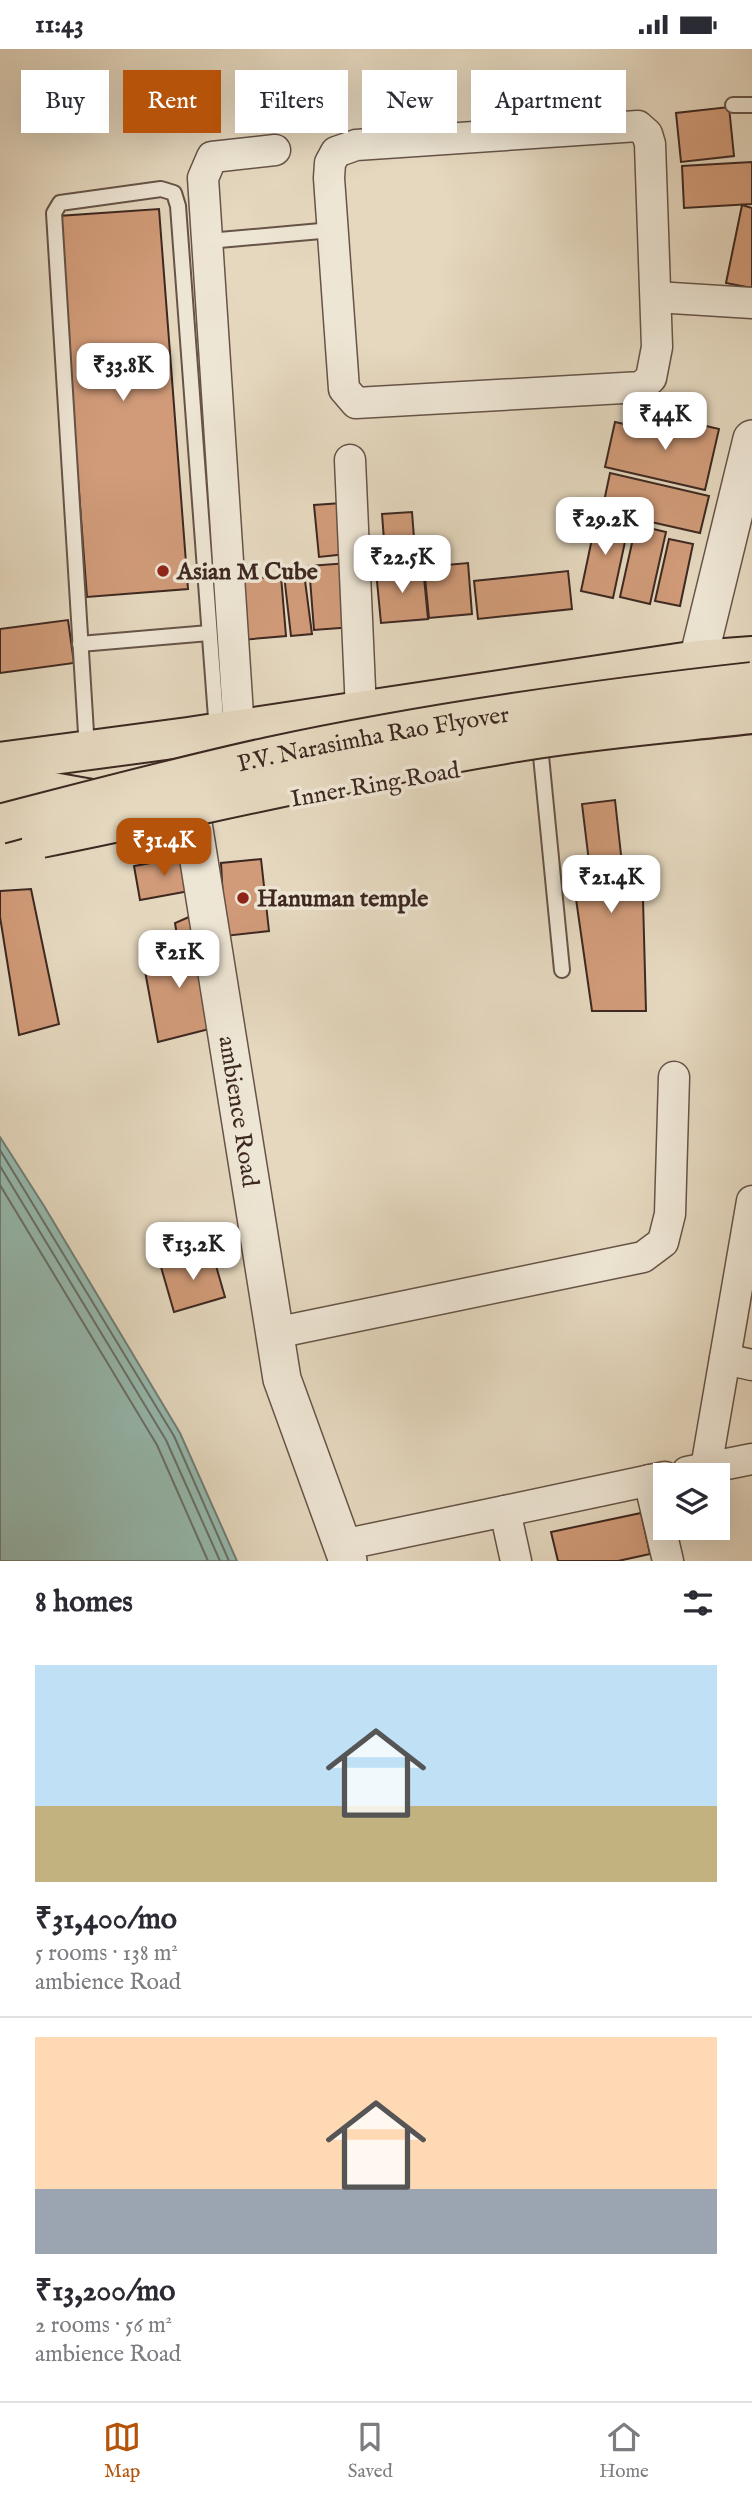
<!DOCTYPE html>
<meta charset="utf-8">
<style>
body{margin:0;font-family:"IM FELL English",serif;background:#f2f2f3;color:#2b2b33;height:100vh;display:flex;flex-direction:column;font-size:26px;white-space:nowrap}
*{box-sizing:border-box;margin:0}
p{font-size:23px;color:#7c7c81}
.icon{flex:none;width:38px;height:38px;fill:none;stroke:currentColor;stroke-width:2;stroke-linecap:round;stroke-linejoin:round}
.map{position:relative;height:1512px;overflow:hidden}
.details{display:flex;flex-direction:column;background:#fff;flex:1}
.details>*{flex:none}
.guide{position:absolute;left:21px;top:21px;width:710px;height:63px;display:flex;gap:14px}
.buttons{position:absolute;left:653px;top:1414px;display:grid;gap:14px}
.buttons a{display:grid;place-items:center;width:77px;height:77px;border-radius:0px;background:#fff;box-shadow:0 7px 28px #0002;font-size:35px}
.price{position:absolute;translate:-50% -60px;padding:0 16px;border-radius:14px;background:#fff;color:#222;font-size:23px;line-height:46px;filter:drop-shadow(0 2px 4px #0008)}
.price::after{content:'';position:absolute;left:50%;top:42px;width:21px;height:16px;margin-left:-10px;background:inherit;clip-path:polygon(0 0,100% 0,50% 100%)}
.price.selected{background:#b45309;color:#fff}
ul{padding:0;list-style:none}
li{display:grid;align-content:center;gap:14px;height:371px;padding:0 35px}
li+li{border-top:2px solid #e1e1e2}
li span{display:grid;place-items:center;height:217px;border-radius:0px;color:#555}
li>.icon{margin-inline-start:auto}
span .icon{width:126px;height:126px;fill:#fffc;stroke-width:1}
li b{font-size:30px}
h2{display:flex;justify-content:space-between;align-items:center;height:84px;padding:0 35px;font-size:30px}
.chip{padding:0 24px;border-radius:0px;background:#fff;box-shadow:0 7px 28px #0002;font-size:24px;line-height:63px}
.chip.selected{background:#b45309;color:#fff}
.status{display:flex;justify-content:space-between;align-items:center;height:49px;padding:0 35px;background:#fff;direction:ltr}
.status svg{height:19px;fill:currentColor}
.tabs{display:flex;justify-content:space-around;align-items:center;height:98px;border-top:2px solid #e1e1e2;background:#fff;font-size:19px;color:#7c7c81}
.tabs a{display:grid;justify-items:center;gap:4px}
.tabs .selected{color:#b45309}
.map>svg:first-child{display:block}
.water{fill:#96bab0;stroke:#728077;stroke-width:2}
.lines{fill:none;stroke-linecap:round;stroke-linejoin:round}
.shore{stroke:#6a7168;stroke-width:2}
.building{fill:#d19b79;stroke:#3d2821;stroke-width:2}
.service-casing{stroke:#675448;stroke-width:18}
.minor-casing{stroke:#675448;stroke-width:33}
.tertiary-casing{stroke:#675448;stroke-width:40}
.primary-casing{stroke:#3d2821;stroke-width:42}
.service{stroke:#eee6d5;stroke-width:14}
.minor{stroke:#eee6d5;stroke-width:30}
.tertiary{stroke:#eee6d5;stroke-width:37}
.primary{stroke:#e5d8bf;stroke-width:38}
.motorway-bridge-casing{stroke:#3d2821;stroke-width:42;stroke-linecap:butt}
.motorway-bridge{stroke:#e5d8bf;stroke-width:38}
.poi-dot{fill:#8f2418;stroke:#eee6d5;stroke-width:2.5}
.labels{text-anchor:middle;stroke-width:7;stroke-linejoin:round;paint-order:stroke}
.poi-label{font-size:24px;font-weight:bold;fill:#3d2821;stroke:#eee6d5;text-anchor:start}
.street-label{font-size:24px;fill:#3d2821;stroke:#eee6d5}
</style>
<div class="status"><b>11:43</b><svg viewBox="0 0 49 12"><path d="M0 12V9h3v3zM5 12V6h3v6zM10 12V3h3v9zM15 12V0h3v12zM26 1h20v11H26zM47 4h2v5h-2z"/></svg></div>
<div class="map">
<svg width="752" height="1512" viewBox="0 0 752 1512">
<rect width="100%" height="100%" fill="#e5d8bf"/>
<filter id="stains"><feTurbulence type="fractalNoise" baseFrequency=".00286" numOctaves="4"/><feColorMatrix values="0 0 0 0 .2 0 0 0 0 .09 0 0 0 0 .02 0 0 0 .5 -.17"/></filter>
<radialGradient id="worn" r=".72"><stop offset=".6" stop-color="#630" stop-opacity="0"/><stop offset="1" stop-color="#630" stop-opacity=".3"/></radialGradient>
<polygon class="water" points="0,1088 44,1157 180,1384 237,1512 0,1512"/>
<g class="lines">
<g class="shore">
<polyline points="0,1101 174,1387 229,1512"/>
<polyline points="0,1117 166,1391 220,1512"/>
<polyline points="0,1136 157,1396 208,1512"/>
</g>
</g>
<g class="building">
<polygon points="729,58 734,107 681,113 676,64"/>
<polygon points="752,113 752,155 684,159 682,117"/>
<polygon points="742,156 752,159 752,239 726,234"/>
<polygon points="159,160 188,540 87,548 58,167"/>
<polygon points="663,367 719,380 705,441 605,418 615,373 660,383"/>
<polygon points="610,424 709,447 700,484 602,462"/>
<polygon points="342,454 346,505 319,508 314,456"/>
<polygon points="412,463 416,515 386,517 382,465"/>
<polygon points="597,466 629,474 613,549 581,542"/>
<polygon points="636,476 666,483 650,555 620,548"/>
<polygon points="669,490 693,495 680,557 655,552"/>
<polygon points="348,514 353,578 314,581 309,517"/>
<polygon points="468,514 472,565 429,569 424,518"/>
<polygon points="423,518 428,570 381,574 376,522"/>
<polygon points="568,522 572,560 478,570 474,532"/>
<polygon points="304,524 312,585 291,587 284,526"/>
<polygon points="281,527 286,587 241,591 236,531"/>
<polygon points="68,571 74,614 0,624 0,580"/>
<polygon points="615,751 622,815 642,813 646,962 592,962 571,815 589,813 582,755"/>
<polygon points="189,807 195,841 140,851 134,817"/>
<polygon points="261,810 269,882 225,887 221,814"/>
<polygon points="31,840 59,975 19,986 0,868 0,842"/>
<polygon points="189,868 217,978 158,993 143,911 180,905 175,874"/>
<polygon points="212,1203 225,1248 174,1263 161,1218"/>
<polygon points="641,1464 650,1505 618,1512 558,1512 551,1483"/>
</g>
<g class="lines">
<defs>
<g id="service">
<polyline points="733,56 752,56"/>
<polyline points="208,192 321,182"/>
<polyline points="80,595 209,584"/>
<polyline points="87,700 54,164 60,154 161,140 174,144 178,157 217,682"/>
<polyline points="541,707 562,921"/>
</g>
<g id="minor">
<polygon points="638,77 647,85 650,95 657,298 651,329 641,338 356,354 344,340 329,129 330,114 336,103 356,96"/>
<polyline points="656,248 752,254"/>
<polyline points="350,411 361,662"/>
<polyline points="239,681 203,129 212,108 275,101"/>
<polyline points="275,1284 643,1208 663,1193 670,1165 674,1028"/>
<polyline points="725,1310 752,1316"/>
<polyline points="706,1419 752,1152"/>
<polyline points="687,1423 752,1410"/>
<polyline points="649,1431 668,1512"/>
<polyline points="342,1496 505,1462"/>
<polyline points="516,1512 505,1462 665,1428"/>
</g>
<g id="tertiary">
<polyline points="700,640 698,611 752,390"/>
<path id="s1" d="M192 768 282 1330 348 1512"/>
</g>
<g id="primary">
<polyline points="0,713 188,688 698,611 752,607"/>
<polyline points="0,746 52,743 97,751"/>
</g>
</defs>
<use href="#service" class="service-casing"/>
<use href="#minor" class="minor-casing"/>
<use href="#tertiary" class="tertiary-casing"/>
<use href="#primary" class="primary-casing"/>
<use href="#service" class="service"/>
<use href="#minor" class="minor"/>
<use href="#tertiary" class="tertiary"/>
<use href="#primary" class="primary"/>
<defs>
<g id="motorway-bridge">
<path id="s2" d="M0 775C89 752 178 728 269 708 428 674 590 651 752 633"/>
<path d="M41 789C206 756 369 716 536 690 607 679 680 673 752 665"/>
</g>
</defs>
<use href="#motorway-bridge" class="motorway-bridge-casing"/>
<use href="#motorway-bridge" class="motorway-bridge"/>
</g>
<g class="poi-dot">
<circle cx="163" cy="522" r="7"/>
<circle cx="243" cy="849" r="7"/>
</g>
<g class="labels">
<g class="poi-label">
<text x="177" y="530">Asian M Cube</text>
<text x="257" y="857">Hanuman temple</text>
</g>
<g class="street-label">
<text dy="8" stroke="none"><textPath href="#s2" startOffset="383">P.V. Narasimha Rao Flyover</textPath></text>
<text transform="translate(375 735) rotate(-10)" y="8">Inner Ring Road</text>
<text dy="8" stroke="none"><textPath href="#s1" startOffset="298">ambience Road</textPath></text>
</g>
</g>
<rect width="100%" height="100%" filter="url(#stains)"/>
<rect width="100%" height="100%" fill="url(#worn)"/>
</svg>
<div class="buttons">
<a><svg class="icon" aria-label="layers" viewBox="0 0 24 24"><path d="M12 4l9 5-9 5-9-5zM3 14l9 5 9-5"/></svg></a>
</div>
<b class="price" style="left:123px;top:354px">₹33.8K</b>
<b class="price" style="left:665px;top:403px">₹44K</b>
<b class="price" style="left:605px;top:508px">₹29.2K</b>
<b class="price" style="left:402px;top:546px">₹22.5K</b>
<b class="price selected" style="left:164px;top:829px">₹31.4K</b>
<b class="price" style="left:611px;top:866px">₹21.4K</b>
<b class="price" style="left:179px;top:941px">₹21K</b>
<b class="price" style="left:193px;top:1233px">₹13.2K</b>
<div class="guide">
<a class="chip">Buy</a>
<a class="chip selected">Rent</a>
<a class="chip">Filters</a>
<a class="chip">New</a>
<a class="chip">Apartment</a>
</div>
</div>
<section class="details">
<h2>8 homes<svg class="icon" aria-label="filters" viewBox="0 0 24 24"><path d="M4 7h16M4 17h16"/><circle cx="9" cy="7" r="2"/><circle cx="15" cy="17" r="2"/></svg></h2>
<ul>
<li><span style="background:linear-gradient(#bfe0f5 65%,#c2b280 0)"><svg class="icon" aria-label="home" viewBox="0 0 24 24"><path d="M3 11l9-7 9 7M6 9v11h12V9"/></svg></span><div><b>₹31,400/mo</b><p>5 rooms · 138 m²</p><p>ambience Road</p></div></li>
<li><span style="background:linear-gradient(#ffd9b3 70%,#9aa5b1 0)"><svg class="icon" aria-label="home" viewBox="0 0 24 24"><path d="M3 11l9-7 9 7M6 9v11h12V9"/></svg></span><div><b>₹13,200/mo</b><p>2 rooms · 56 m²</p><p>ambience Road</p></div></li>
</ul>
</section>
<nav class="tabs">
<a class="selected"><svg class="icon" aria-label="map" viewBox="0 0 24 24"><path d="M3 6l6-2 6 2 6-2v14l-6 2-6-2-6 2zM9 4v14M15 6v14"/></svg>Map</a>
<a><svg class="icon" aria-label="saved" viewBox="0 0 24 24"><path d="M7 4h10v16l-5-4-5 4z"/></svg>Saved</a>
<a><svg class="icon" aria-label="home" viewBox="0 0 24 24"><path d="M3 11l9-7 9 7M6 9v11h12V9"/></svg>Home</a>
</nav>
